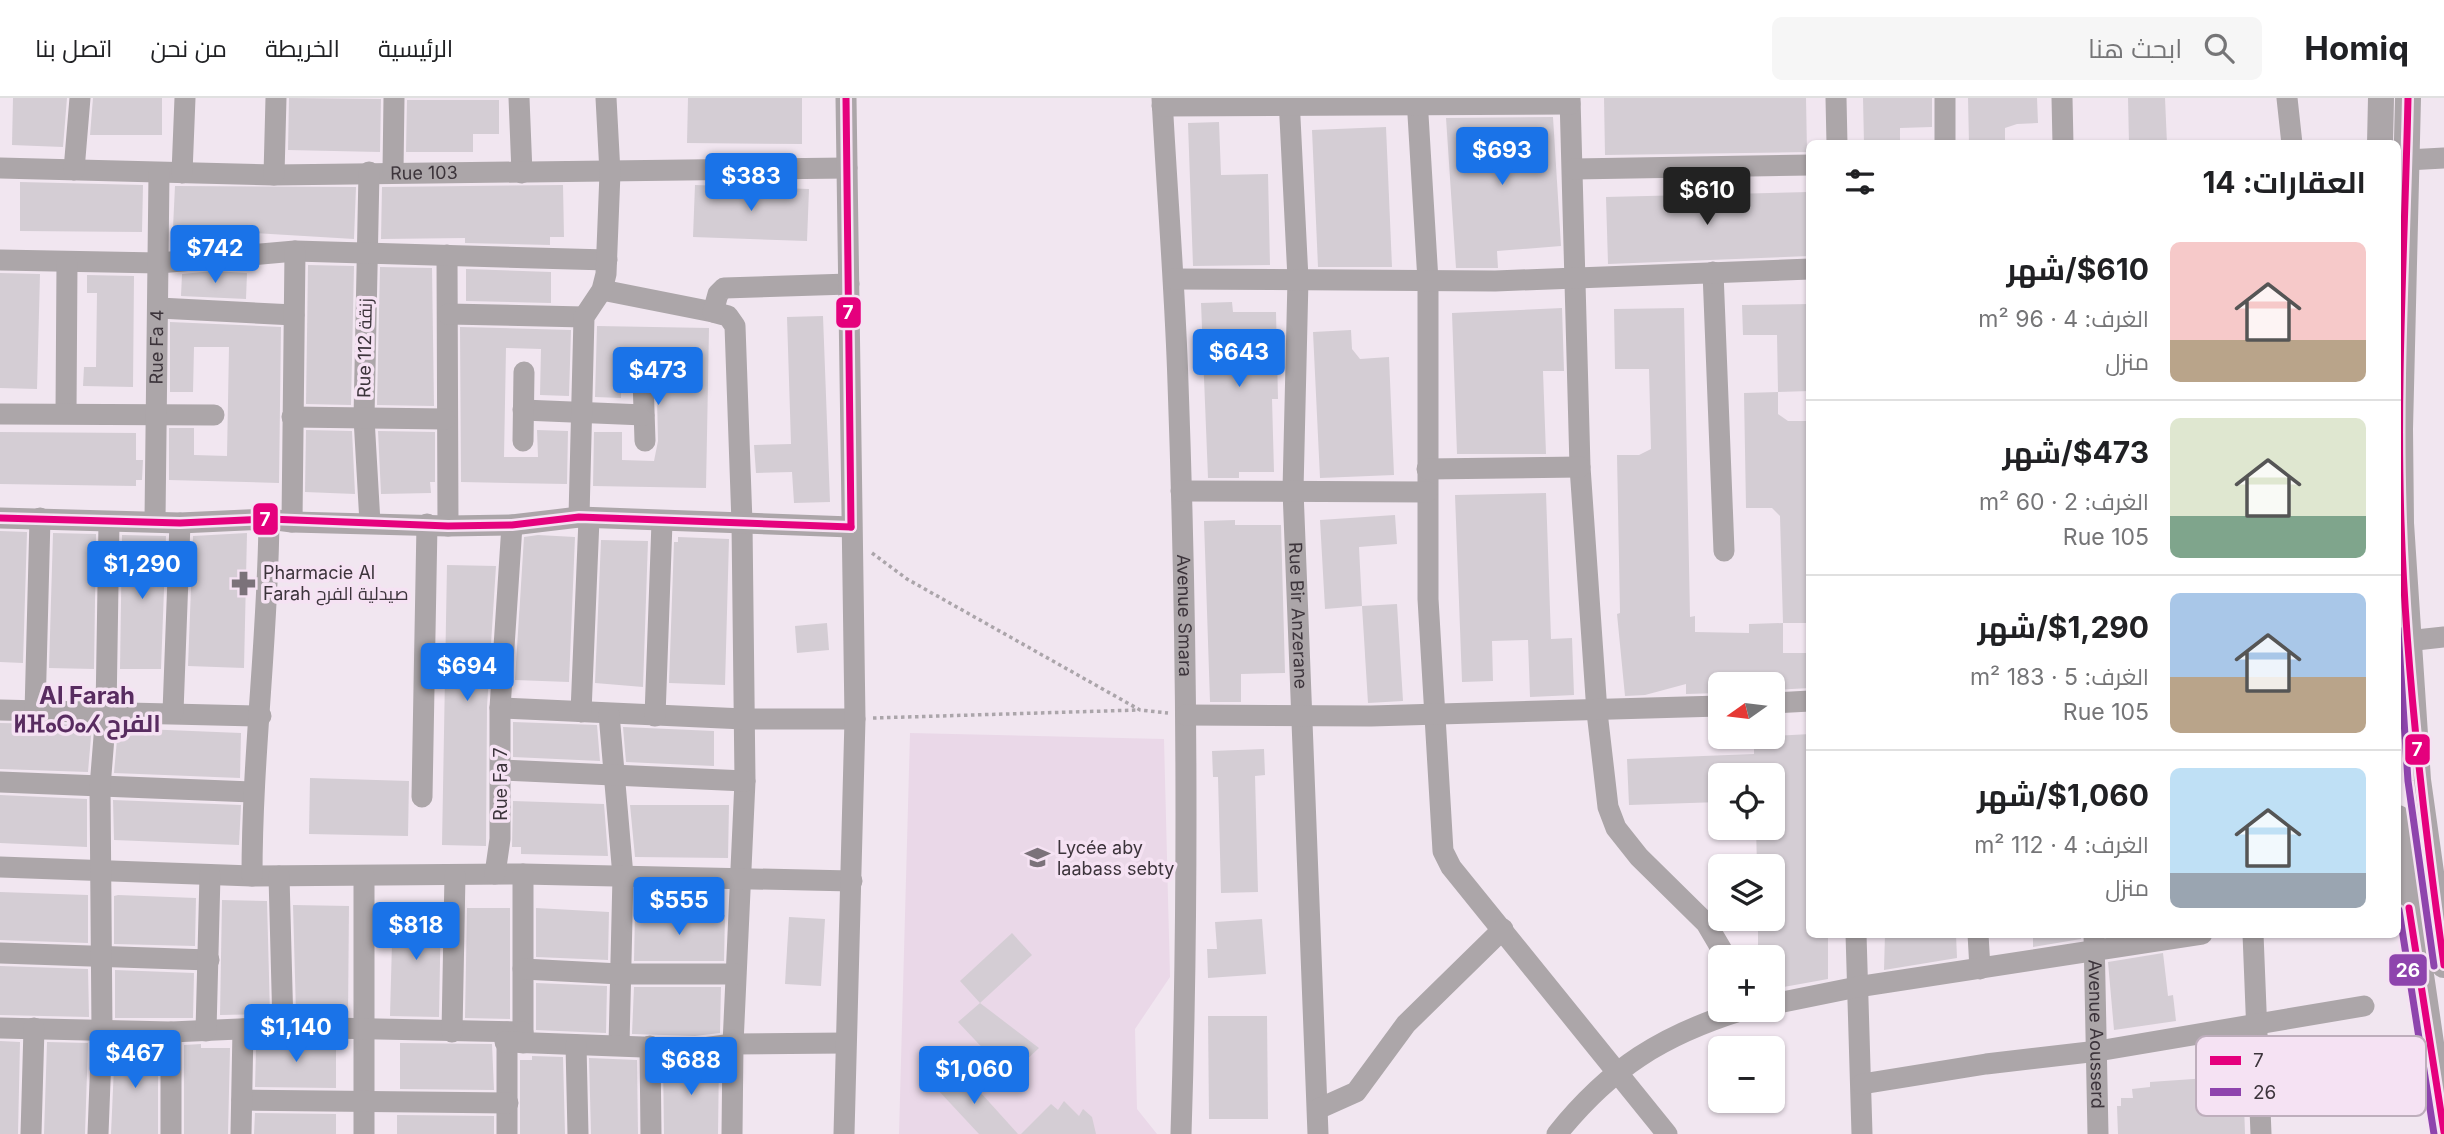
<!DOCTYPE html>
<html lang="ar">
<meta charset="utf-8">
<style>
body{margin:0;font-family:Inter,Cairo,"Noto Sans Tifinagh",sans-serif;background:#f6f6f6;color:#202124;direction:rtl;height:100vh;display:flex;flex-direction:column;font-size:26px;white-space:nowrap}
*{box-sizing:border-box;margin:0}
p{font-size:23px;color:#757577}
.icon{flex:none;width:38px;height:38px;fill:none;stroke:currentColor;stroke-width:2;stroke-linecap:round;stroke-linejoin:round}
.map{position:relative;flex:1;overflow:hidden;direction:ltr}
.details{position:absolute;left:1806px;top:42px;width:595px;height:798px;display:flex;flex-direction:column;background:#fff;border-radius:10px;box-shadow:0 2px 5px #0004;direction:rtl}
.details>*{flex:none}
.needle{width:46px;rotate:256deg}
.controls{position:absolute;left:1708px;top:574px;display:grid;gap:14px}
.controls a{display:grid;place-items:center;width:77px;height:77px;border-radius:10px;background:#fff;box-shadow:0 2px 5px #0004;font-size:35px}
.price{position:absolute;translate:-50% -60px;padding:0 16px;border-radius:7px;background:#1a73e8;color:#fff;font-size:23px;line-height:46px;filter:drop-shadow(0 2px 4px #0008)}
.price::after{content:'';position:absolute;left:50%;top:42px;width:21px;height:16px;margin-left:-10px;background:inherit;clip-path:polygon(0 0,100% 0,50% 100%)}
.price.selected{background:#222;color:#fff}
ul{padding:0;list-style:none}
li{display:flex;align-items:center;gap:21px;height:175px;padding:0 35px}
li+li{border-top:2px solid #e0e0e0}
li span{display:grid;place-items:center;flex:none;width:196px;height:140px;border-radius:10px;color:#555}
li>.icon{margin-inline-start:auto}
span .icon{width:84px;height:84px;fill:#fffc;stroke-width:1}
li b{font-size:30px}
h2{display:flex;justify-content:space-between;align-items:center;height:84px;padding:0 35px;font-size:30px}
header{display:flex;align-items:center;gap:42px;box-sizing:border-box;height:98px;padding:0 35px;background:#fff;border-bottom:2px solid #e0e0e0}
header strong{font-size:33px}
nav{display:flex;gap:38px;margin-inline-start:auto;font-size:24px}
.search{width:490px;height:63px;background:#f6f6f6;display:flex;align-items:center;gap:18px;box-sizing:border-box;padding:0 24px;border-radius:10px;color:#757577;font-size:26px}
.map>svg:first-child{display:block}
.built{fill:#ead8e8}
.building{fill:#d4cdd4}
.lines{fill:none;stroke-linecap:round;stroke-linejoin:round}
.path{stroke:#aba5aa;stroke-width:3.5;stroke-dasharray:3.5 3.5;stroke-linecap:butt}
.minor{stroke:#aca6a9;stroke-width:21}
.tertiary{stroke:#aca6a9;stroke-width:26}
.bus-1-casing{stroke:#f5e2f3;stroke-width:12}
.bus-2-casing{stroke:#f5e2f3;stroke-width:12}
.bus-1{stroke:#e5007d;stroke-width:7}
.bus-2{stroke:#8e44ad;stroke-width:7}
.labels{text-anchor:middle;stroke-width:7;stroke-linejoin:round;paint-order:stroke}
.street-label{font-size:18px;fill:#3c343b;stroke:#f5e2f3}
.poi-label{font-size:18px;fill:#3c343b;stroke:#f5e2f3;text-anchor:start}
.district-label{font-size:24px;font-weight:bold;fill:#582c60;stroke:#f5e2f3}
.key{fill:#f5e2f3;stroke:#beaebc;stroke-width:2}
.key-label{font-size:19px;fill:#3c343b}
.line-badge{stroke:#f5e2f3;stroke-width:2.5}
.badge-label{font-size:19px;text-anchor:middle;font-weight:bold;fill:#fff}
</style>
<header>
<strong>Homiq</strong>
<div class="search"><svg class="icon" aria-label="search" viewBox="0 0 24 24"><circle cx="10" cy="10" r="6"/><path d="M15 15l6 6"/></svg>ابحث هنا</div>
<nav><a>الرئيسية</a><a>الخريطة</a><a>من نحن</a><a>اتصل بنا</a></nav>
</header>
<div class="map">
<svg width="2444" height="1036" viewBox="0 0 2444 1036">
<rect width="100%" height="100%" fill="#f1e6f0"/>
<polygon class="built" points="910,635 1164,641 1170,879 1135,931 1137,1011 1157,1036 899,1036"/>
<g class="building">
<polygon points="13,0 67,0 63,49 12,47"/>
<polygon points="93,0 162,0 162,37 90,37"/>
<polygon points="289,0 381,1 380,54 288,52"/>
<polygon points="688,0 802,0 802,46 687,45"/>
<polygon points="1604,0 1806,0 1807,54 1605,57"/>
<polygon points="1863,0 1932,0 1932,29 1900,30 1900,46 1864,46"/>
<polygon points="1968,0 2037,0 2038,25 2017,26 2005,30 2005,46 1969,46"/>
<polygon points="2128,0 2165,0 2167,46 2129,46"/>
<polygon points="407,2 499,2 499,36 473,36 473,54 406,54"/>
<polygon points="1553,19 1561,148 1497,153 1498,170 1456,170 1446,20"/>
<polygon points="1219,24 1221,77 1268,76 1270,167 1193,168 1188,25"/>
<polygon points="1386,29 1392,169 1318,169 1312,32"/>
<polygon points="20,84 143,87 142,134 20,133"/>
<polygon points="563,87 564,139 550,139 550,147 465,145 465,140 381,141 382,89"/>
<polygon points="695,87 809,91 807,143 693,139"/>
<polygon points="175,88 356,89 354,141 173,130"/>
<polygon points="1808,94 1810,158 1608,166 1606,99"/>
<polygon points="308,167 354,168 351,307 306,306"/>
<polygon points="380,169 432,170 434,308 377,307"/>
<polygon points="466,171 551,174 551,205 466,203"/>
<polygon points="214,173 247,175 246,201 181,198 182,176"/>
<polygon points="0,175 40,176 37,291 0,290"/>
<polygon points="87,177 134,178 133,289 83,288 84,269 96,269 97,195 87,195"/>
<polygon points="1232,204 1233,214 1276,214 1278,301 1272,301 1274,374 1239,374 1239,380 1208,380 1201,205"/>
<polygon points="1810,206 1810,293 1778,294 1777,237 1743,237 1742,207"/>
<polygon points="1562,210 1564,273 1543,273 1546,356 1457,356 1452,215"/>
<polygon points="1684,210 1690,519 1695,518 1695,534 1749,535 1749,526 1783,525 1783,555 1810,555 1810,590 1773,592 1773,586 1720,586 1720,595 1686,596 1686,586 1645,597 1625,598 1617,516 1620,515 1617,357 1639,357 1651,351 1649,271 1615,271 1614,211"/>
<polygon points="823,218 830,404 794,405 792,374 756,375 754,347 791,346 787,219"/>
<polygon points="170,224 281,229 279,385 169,382 169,330 194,330 194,357 227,358 229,249 194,249 193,294 170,294"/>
<polygon points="597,228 709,230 706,390 593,388 594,334 622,334 622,362 654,363 658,343 656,255 622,254 621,300 595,299"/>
<polygon points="460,229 571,232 569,298 540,297 541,251 506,250 504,359 538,359 537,332 568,333 567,386 461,384"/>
<polygon points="1351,232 1352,251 1360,261 1389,259 1394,377 1320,380 1313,234"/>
<polygon points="1778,294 1778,316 1788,323 1810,323 1810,525 1783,525 1780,418 1772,410 1746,410 1744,295"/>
<polygon points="306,332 352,333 355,396 305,394"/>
<polygon points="378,333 435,334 435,384 430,384 431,395 381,396"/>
<polygon points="0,334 136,335 136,362 143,362 142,382 136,382 136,388 0,386"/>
<polygon points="1546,395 1551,541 1572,540 1574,597 1530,599 1528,542 1492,543 1493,583 1462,584 1455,397"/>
<polygon points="1395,417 1397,446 1359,449 1362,508 1325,511 1320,422"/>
<polygon points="1235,422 1235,427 1281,427 1285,575 1241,576 1241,604 1210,604 1204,423"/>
<polygon points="0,433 27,434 23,565 0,564"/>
<polygon points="53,435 96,436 94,571 49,570"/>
<polygon points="247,435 244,570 188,568 193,438"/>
<polygon points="122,437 166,438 161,571 120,571"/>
<polygon points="538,437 575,439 569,584 515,582 524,439"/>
<polygon points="678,439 729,441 725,587 669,585 674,444 678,444"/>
<polygon points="601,442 648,443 643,589 595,585"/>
<polygon points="447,467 496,468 487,609 486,748 442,747"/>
<polygon points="1397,506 1403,603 1368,605 1362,508"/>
<polygon points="827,525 829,552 797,555 795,528"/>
<polygon points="513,624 597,627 600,663 513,659"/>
<polygon points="0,625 92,627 88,674 0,671"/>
<polygon points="623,629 714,633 714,668 626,664"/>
<polygon points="118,630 241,635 240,680 114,675"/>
<polygon points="1810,636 1810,836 1828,836 1828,881 1773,891 1773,859 1758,859 1758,821 1773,821 1773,768 1757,768 1756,730 1773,730 1773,677 1720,677 1720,704 1629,707 1627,661 1754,656 1754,639"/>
<polygon points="1264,651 1265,677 1255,678 1258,794 1221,795 1218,679 1213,679 1212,653"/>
<polygon points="310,680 409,683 408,738 309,736"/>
<polygon points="0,697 87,701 87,749 0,745"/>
<polygon points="113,702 241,707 239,747 114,742"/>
<polygon points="513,703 604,706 608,758 521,756 521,749 512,749"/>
<polygon points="630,707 729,707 728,760 635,759"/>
<polygon points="0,794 88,797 88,845 0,842"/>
<polygon points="118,797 196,800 195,848 114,846 114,798"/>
<polygon points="222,802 267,803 270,916 220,917"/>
<polygon points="293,807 349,808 348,917 296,916"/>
<polygon points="393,808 441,810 439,919 390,918"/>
<polygon points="467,810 510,810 510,921 465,920"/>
<polygon points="536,810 609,814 608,862 536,859"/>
<polygon points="635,815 725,817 724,863 634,863"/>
<polygon points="789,819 825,821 821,888 785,886"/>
<polygon points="1262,821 1266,876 1208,880 1207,851 1217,851 1215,824"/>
<polygon points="1012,835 1032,857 980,905 960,883"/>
<polygon points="1885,836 1956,836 1957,860 1884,872"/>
<polygon points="2033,836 2081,836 2081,841 2033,849"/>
<polygon points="2163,855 2168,898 2173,897 2176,923 2114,932 2108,864"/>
<polygon points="0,868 88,871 89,919 0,917"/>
<polygon points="115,872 194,875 193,920 115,920"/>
<polygon points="536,885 607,888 606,935 536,932"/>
<polygon points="634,889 721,889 720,935 695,938 632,936"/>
<polygon points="980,905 1039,950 1009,978 958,924"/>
<polygon points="1208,918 1267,918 1268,1021 1209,1021"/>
<polygon points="0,943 20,944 18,1036 0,1036"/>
<polygon points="259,943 336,943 336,990 255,989 256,951 259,951"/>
<polygon points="47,944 88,945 85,1036 44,1036"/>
<polygon points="400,945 492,946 494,992 400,991"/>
<polygon points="115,946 158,947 158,1036 111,1036"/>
<polygon points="201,946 201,950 230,950 228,1036 184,1036 184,947"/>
<polygon points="532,958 563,959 565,1036 520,1036 520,962 532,962"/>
<polygon points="589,960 637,962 638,1036 591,1036"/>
<polygon points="719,961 718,1036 664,1036 663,963"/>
<polygon points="959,971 990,1005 1018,1036 979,1036 937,991"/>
<polygon points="2208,980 2209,985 2227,984 2228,996 2237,996 2237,1006 2244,1006 2245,1036 2118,1036 2117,1008 2121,1008 2121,1000 2133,1000 2132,991 2150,989 2150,984"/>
<polygon points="1064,1003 1079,1018 1083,1011 1092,1019 1096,1036 1021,1036 1051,1006 1058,1012"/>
<polygon points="255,1015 336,1016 336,1036 254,1036"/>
<polygon points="397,1017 494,1018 494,1036 397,1036"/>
</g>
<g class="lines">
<g class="path">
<polyline points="872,455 907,481 1140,612 1168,615"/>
<polyline points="873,620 1138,612"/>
</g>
<g class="minor">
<polyline points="519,0 522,75"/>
<path id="s1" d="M1162 0C1167 95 1175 190 1178 285 1187 535 1189 786 1181 1036"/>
<path id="s2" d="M1289 0 1298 181 1293 392 1318 1036"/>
<polyline points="1417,0 1428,183 1428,501 1443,753 1451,769 1667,1036"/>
<polyline points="1570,0 1580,369 1597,614 1608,709 1616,730 1639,759 1706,825 1726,859"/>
<polyline points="1836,0 1837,46"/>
<polyline points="1945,0 1945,46"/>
<polyline points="2062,0 2063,46"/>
<polyline points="2287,0 2292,46"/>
<polyline points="1162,8 1570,6"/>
<polyline points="2407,62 2444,60"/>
<path id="s3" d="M0 70 274 77 847 70"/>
<polyline points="1574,71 1810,67"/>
<polyline points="74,72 80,0"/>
<polyline points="393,73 394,0"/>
<polyline points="369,74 364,320 370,425"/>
<polyline points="182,75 185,0"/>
<polyline points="274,77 276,0"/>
<polyline points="447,157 448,428"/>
<polyline points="0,162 159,165 295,153 607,162"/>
<polyline points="1713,174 1724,453"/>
<polyline points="1174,181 1495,183 1810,171"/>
<polyline points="602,192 713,214 728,218 735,228 742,425 745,683 733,946 732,1036"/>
<polyline points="159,210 294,217"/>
<polyline points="713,214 718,196 724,190 849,186"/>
<polyline points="448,216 584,219"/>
<polyline points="643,281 645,343"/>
<polyline points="523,312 644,317"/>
<polyline points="66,314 67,165"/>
<polyline points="0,316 214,317"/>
<polyline points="292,319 445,321"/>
<polyline points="523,343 524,274"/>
<polyline points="1427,371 1580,369"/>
<polyline points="1181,393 1427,394"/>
<polyline points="579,419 584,219 602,192 606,176 610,75 606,0"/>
<polyline points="0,420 180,425 269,421 292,424 448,428 512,427 579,419 851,429"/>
<path id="s4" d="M155 422 159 75"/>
<polyline points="292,424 295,153"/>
<polyline points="2398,544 2444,539"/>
<polyline points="1773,605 1810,603"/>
<polyline points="500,610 744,621 855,621"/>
<polyline points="0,612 261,618"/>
<polyline points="35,614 40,420"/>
<polyline points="173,614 180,425"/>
<polyline points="581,614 589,421"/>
<polyline points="609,616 623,778 619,947"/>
<polyline points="1186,617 1371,618 1720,608"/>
<polyline points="655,618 662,424"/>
<polyline points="502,672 745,683"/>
<polyline points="0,684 252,694"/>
<polyline points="422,699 427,426"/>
<polyline points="0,769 252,778 523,776 852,783"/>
<polyline points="495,776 500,741 500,610 512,427"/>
<polyline points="523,776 523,945"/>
<path d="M252 778C252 658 268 540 269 421"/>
<polyline points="279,778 283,929"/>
<polyline points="364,778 364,1036"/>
<polyline points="1856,836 1862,1036"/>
<polyline points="1978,836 1980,871"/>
<path id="s5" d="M2094 836 2098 1036"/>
<polyline points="2253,836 2261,1036"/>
<polyline points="0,855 209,862"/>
<polyline points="523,871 620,876 735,876"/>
<polyline points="1773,906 1857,889 2202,836"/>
<polyline points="0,930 171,934 283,929 523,934"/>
<polyline points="206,933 210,777"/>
<polyline points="452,934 455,777"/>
<polyline points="507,934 507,1036"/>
<polyline points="505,944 696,951 733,946 845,945"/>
<polyline points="576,947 578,1036"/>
<polyline points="650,948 651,1036"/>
<polyline points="1862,986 1986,966 2098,953 2364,908"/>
<polyline points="242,1002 508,1005"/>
<polyline points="1318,1011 1356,994 1406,926 1503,831"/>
<polyline points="31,1036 34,930"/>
<polyline points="98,1036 102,932 100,689 106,614 109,424"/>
<polyline points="171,1036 171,934"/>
<polyline points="241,1036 243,931"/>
<polyline points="844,1036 855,621 846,0"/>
<path d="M1557 1036C1610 970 1662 937 1743 912"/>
</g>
<g class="tertiary">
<polyline points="2408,0 2400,331 2401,425 2418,682 2444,867"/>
<polyline points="2380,46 2381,0"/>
<polyline points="2398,720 2444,1034"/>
</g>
<defs>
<g id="bus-1">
<polyline points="846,0 851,429"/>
<path d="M2408 0C2405 141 2396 283 2401 424 2406 573 2423 720 2444 867"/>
<polyline points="0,420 180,425 269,421 448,428 512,427 579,419 851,429"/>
<polyline points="2409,810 2444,1034"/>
</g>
<g id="bus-2">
<polyline points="2398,531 2408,683 2434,868"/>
<polyline points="2399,812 2434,1036"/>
</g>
</defs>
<use href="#bus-1" class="bus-1-casing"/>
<use href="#bus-2" class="bus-2-casing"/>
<use href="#bus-1" class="bus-1"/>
<use href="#bus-2" class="bus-2"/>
</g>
<defs>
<symbol id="pharmacy-bare" viewBox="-9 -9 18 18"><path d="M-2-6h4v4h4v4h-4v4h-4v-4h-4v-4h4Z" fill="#7b727a" stroke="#f5e2f3" stroke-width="2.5" paint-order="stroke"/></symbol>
<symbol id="school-bare" viewBox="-9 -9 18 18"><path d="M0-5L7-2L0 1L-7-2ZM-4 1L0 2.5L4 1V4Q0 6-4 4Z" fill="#7b727a" stroke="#f5e2f3" stroke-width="2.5" paint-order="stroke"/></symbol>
</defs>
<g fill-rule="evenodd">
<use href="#pharmacy-bare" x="226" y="468" width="35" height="35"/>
<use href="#school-bare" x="1020" y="742" width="35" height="35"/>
</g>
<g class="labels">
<g class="street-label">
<text dy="6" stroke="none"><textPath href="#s3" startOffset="424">Rue 103</textPath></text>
<text dy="6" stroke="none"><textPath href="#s4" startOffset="173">Rue Fa 4</textPath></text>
<text transform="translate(365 250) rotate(-89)" y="6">Rue 112 زنقة</text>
<text dy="6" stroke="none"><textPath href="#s1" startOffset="518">Avenue Smara</textPath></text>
<text dy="6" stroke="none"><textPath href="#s2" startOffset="518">Rue Bir Anzerane</textPath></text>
<text transform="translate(501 686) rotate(-90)" y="6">Rue Fa 7</text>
<text dy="6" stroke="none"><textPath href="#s5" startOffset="100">Avenue Aousserd</textPath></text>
</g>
<g class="poi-label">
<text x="263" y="481">Pharmacie Al<tspan x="263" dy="21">Farah صيدلية الفرح</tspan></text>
<text x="1057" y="756">Lycée aby<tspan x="1057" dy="21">laabass sebty</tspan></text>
</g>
<g class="district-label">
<text x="87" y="606">Al Farah<tspan x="87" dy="28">ⵍⴼⴰⵔⴰⵃ الفرح</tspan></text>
</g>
</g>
<rect x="2196" y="938" width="230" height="80" rx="10" class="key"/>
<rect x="2210" y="958" width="31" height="9" fill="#e5007d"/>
<rect x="2210" y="990" width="31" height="8" fill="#8e44ad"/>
<g class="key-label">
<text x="2253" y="969">7</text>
<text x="2253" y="1001">26</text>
</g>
<g class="line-badge">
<rect x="835" y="198" width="27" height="33" rx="7" fill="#e5007d"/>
<rect x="252" y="404" width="27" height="34" rx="7" fill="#e5007d"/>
<rect x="2404" y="635" width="27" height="33" rx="7" fill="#e5007d"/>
<rect x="2388" y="855" width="40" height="34" rx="7" fill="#8e44ad"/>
</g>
<g class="badge-label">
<text x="848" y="221">7</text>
<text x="265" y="428">7</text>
<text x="2417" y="658">7</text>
<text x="2408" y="879">26</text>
</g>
</svg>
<div class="controls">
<a><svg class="needle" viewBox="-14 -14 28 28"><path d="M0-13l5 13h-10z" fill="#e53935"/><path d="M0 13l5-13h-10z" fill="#757577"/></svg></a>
<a><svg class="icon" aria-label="locate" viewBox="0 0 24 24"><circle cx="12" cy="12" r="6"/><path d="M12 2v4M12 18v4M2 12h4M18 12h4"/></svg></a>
<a><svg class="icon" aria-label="layers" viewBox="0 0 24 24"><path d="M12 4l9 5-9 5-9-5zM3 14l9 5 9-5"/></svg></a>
<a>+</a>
<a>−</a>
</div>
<b class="price" style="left:1502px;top:89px">$693</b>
<b class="price" style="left:751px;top:115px">$383</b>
<b class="price selected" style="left:1707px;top:129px">$610</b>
<b class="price" style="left:215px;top:187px">$742</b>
<b class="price" style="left:1239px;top:291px">$643</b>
<b class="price" style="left:658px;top:309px">$473</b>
<b class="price" style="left:142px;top:503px">$1,290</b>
<b class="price" style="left:467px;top:605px">$694</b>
<b class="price" style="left:679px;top:839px">$555</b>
<b class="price" style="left:416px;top:864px">$818</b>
<b class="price" style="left:296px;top:966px">$1,140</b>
<b class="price" style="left:135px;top:992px">$467</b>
<b class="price" style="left:691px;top:999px">$688</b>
<b class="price" style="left:974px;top:1008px">$1,060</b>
<section class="details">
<h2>العقارات: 14<svg class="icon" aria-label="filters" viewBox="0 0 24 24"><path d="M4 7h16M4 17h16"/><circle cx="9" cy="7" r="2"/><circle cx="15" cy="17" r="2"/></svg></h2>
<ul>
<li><span style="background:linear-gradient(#f6c9c9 70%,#b9a48a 0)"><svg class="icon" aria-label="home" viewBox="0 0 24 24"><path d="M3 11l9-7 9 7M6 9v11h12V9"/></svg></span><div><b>$610/شهر</b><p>الغرف: 4 · 96 m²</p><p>منزل</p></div></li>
<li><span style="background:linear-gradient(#dfe7d0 70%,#7fa58c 0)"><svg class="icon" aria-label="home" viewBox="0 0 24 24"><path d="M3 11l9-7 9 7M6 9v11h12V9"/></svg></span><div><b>$473/شهر</b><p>الغرف: 2 · 60 m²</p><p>Rue 105</p></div></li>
<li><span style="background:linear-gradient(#a9c7e8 60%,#b9a48a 0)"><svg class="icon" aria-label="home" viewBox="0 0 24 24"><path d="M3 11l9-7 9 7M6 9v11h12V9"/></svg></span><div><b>$1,290/شهر</b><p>الغرف: 5 · 183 m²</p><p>Rue 105</p></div></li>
<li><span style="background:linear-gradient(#bfe0f5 75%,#9aa5b1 0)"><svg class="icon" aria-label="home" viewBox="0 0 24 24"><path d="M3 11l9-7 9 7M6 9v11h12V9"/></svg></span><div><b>$1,060/شهر</b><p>الغرف: 4 · 112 m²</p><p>منزل</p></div></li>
</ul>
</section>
</div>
